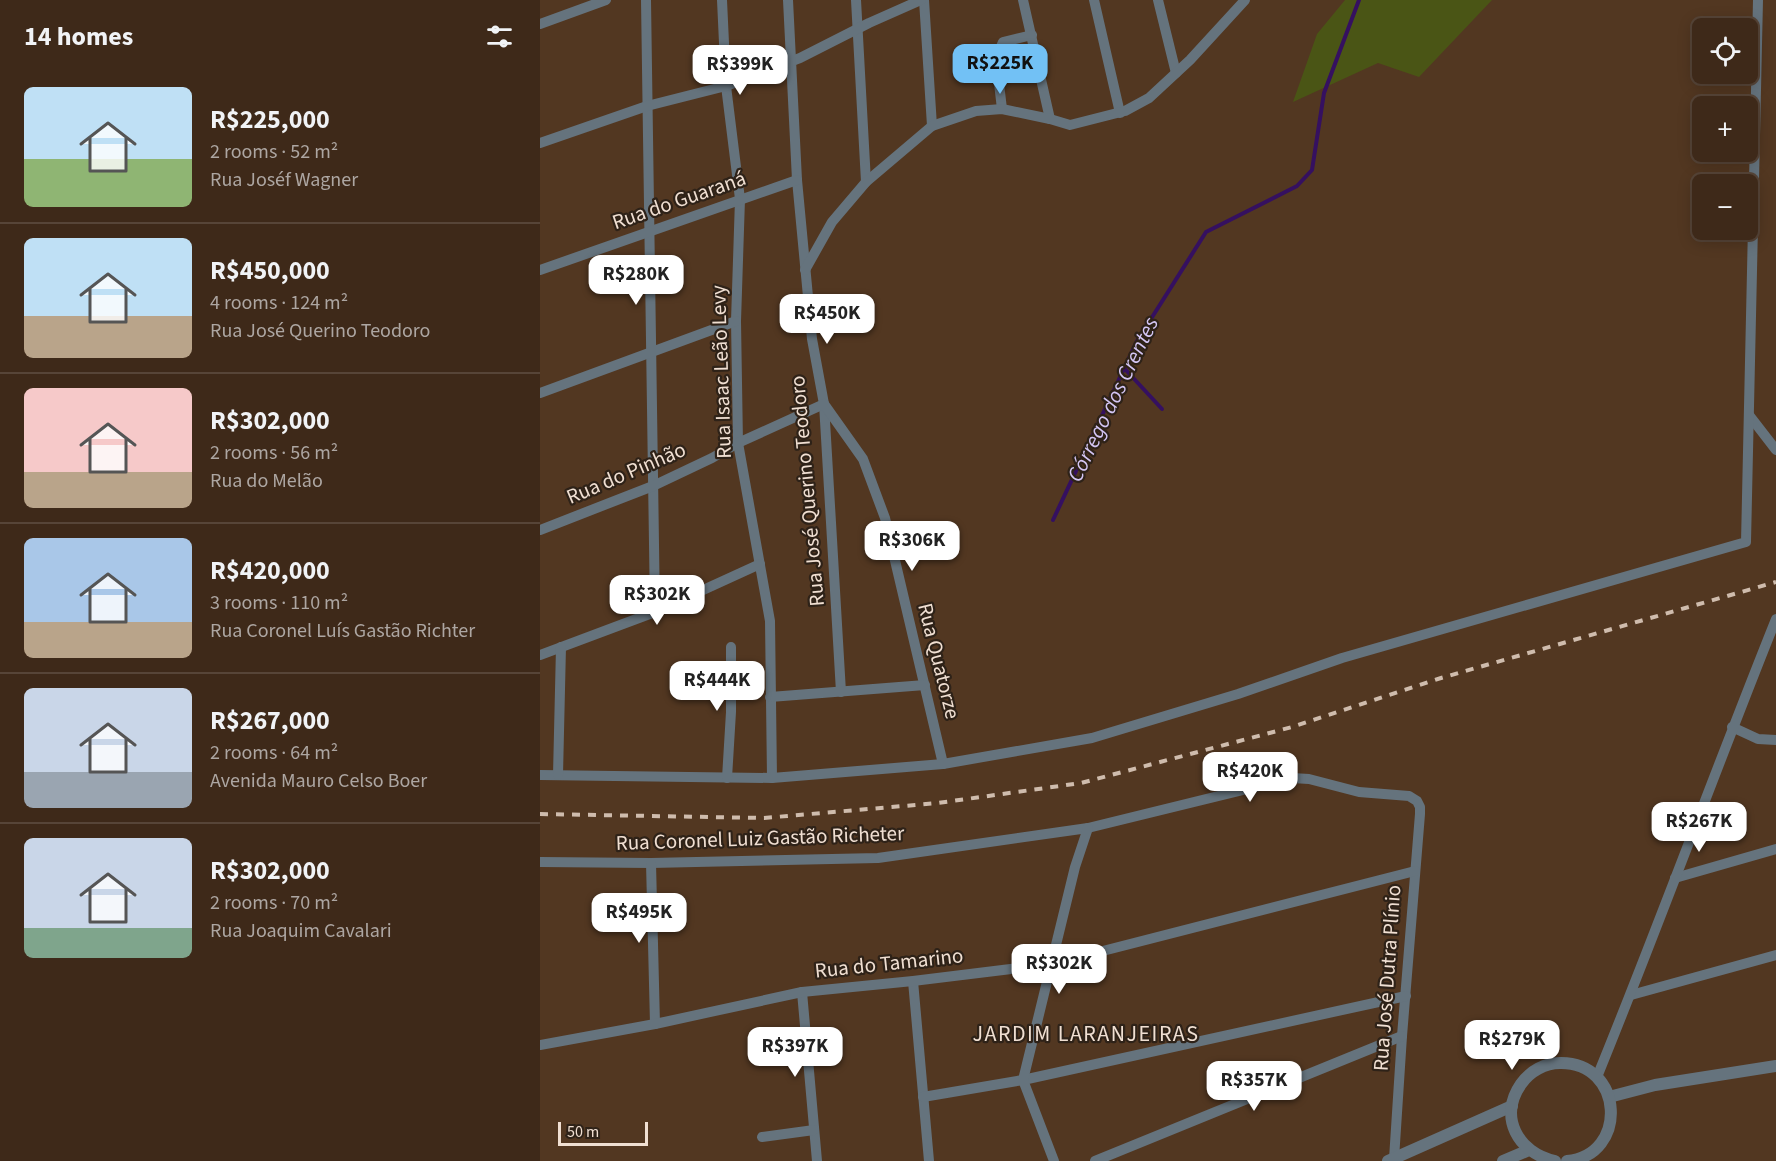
<!DOCTYPE html>
<meta charset="utf-8">
<style>
body{margin:0;font-family:"Source Sans 3",sans-serif;background:#493526;color:#f1f3f6;height:100vh;display:flex;flex-direction:column;font-size:22px;white-space:nowrap}
*{box-sizing:border-box;margin:0}
p{font-size:20px;color:#ada6a2}
.icon{flex:none;width:33px;height:33px;fill:none;stroke:currentColor;stroke-width:2;stroke-linecap:round;stroke-linejoin:round}
.map{position:relative;flex:1;overflow:hidden}
.drawer{display:flex;flex-direction:column;background:#3e2919;width:540px}
.drawer>*{flex:none}
.buttons{position:absolute;left:1152px;top:18px;display:grid;gap:12px}
.buttons a{display:grid;place-items:center;width:66px;height:66px;border-radius:9px;background:#3e2919;box-shadow:0 3px 15px #0003,0 0 0 2px #574538;font-size:30px}
.scale{position:absolute;left:18px;bottom:15px;width:90px;box-sizing:border-box;padding-left:6px;border:3px solid #f0dfd2;border-top:0;font-size:16px;line-height:21px;white-space:nowrap;color:#f0dfd2;-webkit-text-stroke:4px #2e2218;paint-order:stroke}
.price{position:absolute;translate:-50% -51px;padding:0 14px;border-radius:12px;background:#fff;color:#222;font-size:20px;line-height:39px;filter:drop-shadow(0 2px 3px #0008)}
.price::after{content:'';position:absolute;left:50%;top:36px;width:18px;height:14px;margin-left:-9px;background:inherit;clip-path:polygon(0 0,100% 0,50% 100%)}
.price.selected{background:#72c1f5;color:#111}
ul{padding:0;list-style:none}
li{display:flex;align-items:center;gap:18px;height:150px;padding:0 24px}
li+li{border-top:2px solid #574538}
li span{display:grid;place-items:center;flex:none;width:168px;height:120px;border-radius:9px;color:#555}
li>.icon{margin-inline-start:auto}
span .icon{width:72px;height:72px;fill:#fffc;stroke-width:1}
li b{font-size:26px}
h2{display:flex;justify-content:space-between;align-items:center;height:72px;padding:0 24px;font-size:26px}
main{display:flex;flex:1;min-height:0}
.map>svg:first-child{display:block}
.green{fill:#4a5515}
.lines{fill:none;stroke-linecap:round;stroke-linejoin:round}
.stream{stroke:#351060;stroke-width:4}
.minor{stroke:#65737d;stroke-width:10}
.tertiary{stroke:#65737d;stroke-width:12}
.rail{stroke:#cfbcad;stroke-width:4;stroke-dasharray:8 8;stroke-linecap:butt}
.labels{text-anchor:middle;stroke-width:4.5;stroke-linejoin:round;paint-order:stroke}
.street-label{font-size:21px;fill:#f0dfd2;stroke:#2e2218}
.water-label{font-size:22px;font-style:italic;fill:#d4c6f4;stroke:#2e2218}
.neighbourhood-label{font-size:22px;letter-spacing:1.5px;fill:#f0dfd2;stroke:#2e2218}
</style>
<main>
<section class="drawer">
<h2>14 homes<svg class="icon" aria-label="filters" viewBox="0 0 24 24"><path d="M4 7h16M4 17h16"/><circle cx="9" cy="7" r="2"/><circle cx="15" cy="17" r="2"/></svg></h2>
<ul>
<li><span style="background:linear-gradient(#bfe0f5 60%,#8fb573 0)"><svg class="icon" aria-label="home" viewBox="0 0 24 24"><path d="M3 11l9-7 9 7M6 9v11h12V9"/></svg></span><div><b>R$225,000</b><p>2 rooms · 52 m²</p><p>Rua Joséf Wagner</p></div></li>
<li><span style="background:linear-gradient(#bfe0f5 65%,#b9a48a 0)"><svg class="icon" aria-label="home" viewBox="0 0 24 24"><path d="M3 11l9-7 9 7M6 9v11h12V9"/></svg></span><div><b>R$450,000</b><p>4 rooms · 124 m²</p><p>Rua José Querino Teodoro</p></div></li>
<li><span style="background:linear-gradient(#f6c9c9 70%,#b9a48a 0)"><svg class="icon" aria-label="home" viewBox="0 0 24 24"><path d="M3 11l9-7 9 7M6 9v11h12V9"/></svg></span><div><b>R$302,000</b><p>2 rooms · 56 m²</p><p>Rua do Melão</p></div></li>
<li><span style="background:linear-gradient(#a9c7e8 70%,#b9a48a 0)"><svg class="icon" aria-label="home" viewBox="0 0 24 24"><path d="M3 11l9-7 9 7M6 9v11h12V9"/></svg></span><div><b>R$420,000</b><p>3 rooms · 110 m²</p><p>Rua Coronel Luís Gastão Richter</p></div></li>
<li><span style="background:linear-gradient(#c9d6e8 70%,#9aa5b1 0)"><svg class="icon" aria-label="home" viewBox="0 0 24 24"><path d="M3 11l9-7 9 7M6 9v11h12V9"/></svg></span><div><b>R$267,000</b><p>2 rooms · 64 m²</p><p>Avenida Mauro Celso Boer</p></div></li>
<li><span style="background:linear-gradient(#c9d6e8 75%,#7fa58c 0)"><svg class="icon" aria-label="home" viewBox="0 0 24 24"><path d="M3 11l9-7 9 7M6 9v11h12V9"/></svg></span><div><b>R$302,000</b><p>2 rooms · 70 m²</p><p>Rua Joaquim Cavalari</p></div></li>
</ul>
</section>
<div class="map">
<svg width="1236" height="1161" viewBox="0 0 1236 1161">
<rect width="100%" height="100%" fill="#523721"/>
<polygon class="green" points="805,0 952,0 879,77 838,63 753,102 777,34"/>
<g class="lines">
<g class="stream">
<polyline points="584,368 622,409"/>
<polyline points="513,520 597,341 666,232 757,186 772,170 784,93 819,0"/>
</g>
<g class="minor">
<polyline points="106,0 115,612"/>
<polyline points="182,0 186,86 200,199 196,321 198,443 230,621 232,778"/>
<polyline points="248,0 257,180 272,339 284,404 301,692"/>
<polyline points="316,0 326,182"/>
<polyline points="384,0 392,126"/>
<polyline points="483,0 510,119"/>
<polyline points="554,0 580,113"/>
<polyline points="618,0 636,73"/>
<polyline points="0,24 66,0"/>
<polyline points="462,109 456,58 463,42 492,35"/>
<polyline points="0,143 107,106 186,86 260,58 329,23 381,0"/>
<polyline points="0,270 257,180"/>
<polyline points="265,270 292,222 326,182 392,126 436,111 462,109 510,119 530,125 585,111 609,98 650,60 705,0"/>
<polyline points="0,393 196,321"/>
<polyline points="1209,415 1236,450"/>
<polyline points="0,530 113,486 172,458 198,443 284,404 323,459 345,518 403,764"/>
<polyline points="0,655 115,612 220,564"/>
<polyline points="230,697 385,685"/>
<polyline points="1192,727 1218,739 1236,740"/>
<polyline points="0,775 232,778 403,764 552,738 698,694 802,658 1206,542 1218,0"/>
<polyline points="18,775 21,647"/>
<polyline points="187,778 191,712 191,647"/>
<polyline points="0,862 111,863 338,858 548,828 752,778 769,779 819,792 869,796 877,801 880,807 880,814 862,1036 854,1159"/>
<polyline points="111,863 115,1024"/>
<polyline points="1135,878 1236,849"/>
<polyline points="373,981 389,1161"/>
<polyline points="262,992 277,1161"/>
<polyline points="1091,995 1236,955"/>
<polyline points="0,1045 115,1024 262,992 373,981 512,964 875,871"/>
<path d="M1057 1077C1119 925 1175 771 1236 619"/>
<polyline points="383,1097 483,1080 866,996"/>
<polyline points="222,1137 274,1130"/>
<polyline points="514,1161 483,1080 535,867 548,828"/>
<polyline points="555,1161 862,1036"/>
</g>
<g class="tertiary">
<polyline points="1069,1097 1115,1085 1236,1066"/>
<polyline points="848,1161 972,1106"/>
<polyline points="963,1161 989,1150"/>
<path d="M1015 1161C978 1153 958 1117 981 1084 990 1071 1005 1063 1020 1063 1084 1062 1089 1155 1027 1161"/>
</g>
<polyline class="rail" points="0,814 224,818 398,803 541,783 752,727 901,678 1236,582"/>
</g>
<g class="labels">
<g class="street-label">
<text transform="translate(139 200) rotate(-19)" y="7">Rua do Guaraná</text>
<text transform="translate(181 372) rotate(-92)" y="7">Rua Isaac Leão Levy</text>
<text transform="translate(86 473) rotate(-23)" y="7">Rua do Pinhão</text>
<text transform="translate(267 491) rotate(-95)" y="7">Rua José Querino Teodoro</text>
<text transform="translate(399 661) rotate(76)" y="7">Rua Quatorze</text>
<text transform="translate(220 838) rotate(-2)" y="7">Rua Coronel Luiz Gastão Richeter</text>
<text transform="translate(349 963) rotate(-6)" y="7">Rua do Tamarino</text>
<text transform="translate(847 978) rotate(-86)" y="7">Rua José Dutra Plínio</text>
</g>
<g class="water-label">
<text transform="translate(572 399) rotate(-64)" y="8">Córrego dos Crentes</text>
</g>
<g class="neighbourhood-label">
<text x="546" y="1041">JARDIM LARANJEIRAS</text>
</g>
</g>
</svg>
<div class="buttons">
<a><svg class="icon" aria-label="locate" viewBox="0 0 24 24"><circle cx="12" cy="12" r="6"/><path d="M12 2v4M12 18v4M2 12h4M18 12h4"/></svg></a>
<a>+</a>
<a>−</a>
</div>
<div class="scale">50 m</div>
<b class="price selected" style="left:460px;top:95px">R$225K</b>
<b class="price" style="left:200px;top:96px">R$399K</b>
<b class="price" style="left:96px;top:306px">R$280K</b>
<b class="price" style="left:287px;top:345px">R$450K</b>
<b class="price" style="left:372px;top:572px">R$306K</b>
<b class="price" style="left:117px;top:626px">R$302K</b>
<b class="price" style="left:177px;top:712px">R$444K</b>
<b class="price" style="left:710px;top:803px">R$420K</b>
<b class="price" style="left:1159px;top:853px">R$267K</b>
<b class="price" style="left:99px;top:944px">R$495K</b>
<b class="price" style="left:519px;top:995px">R$302K</b>
<b class="price" style="left:972px;top:1071px">R$279K</b>
<b class="price" style="left:255px;top:1078px">R$397K</b>
<b class="price" style="left:714px;top:1112px">R$357K</b>
</div>
</main>
